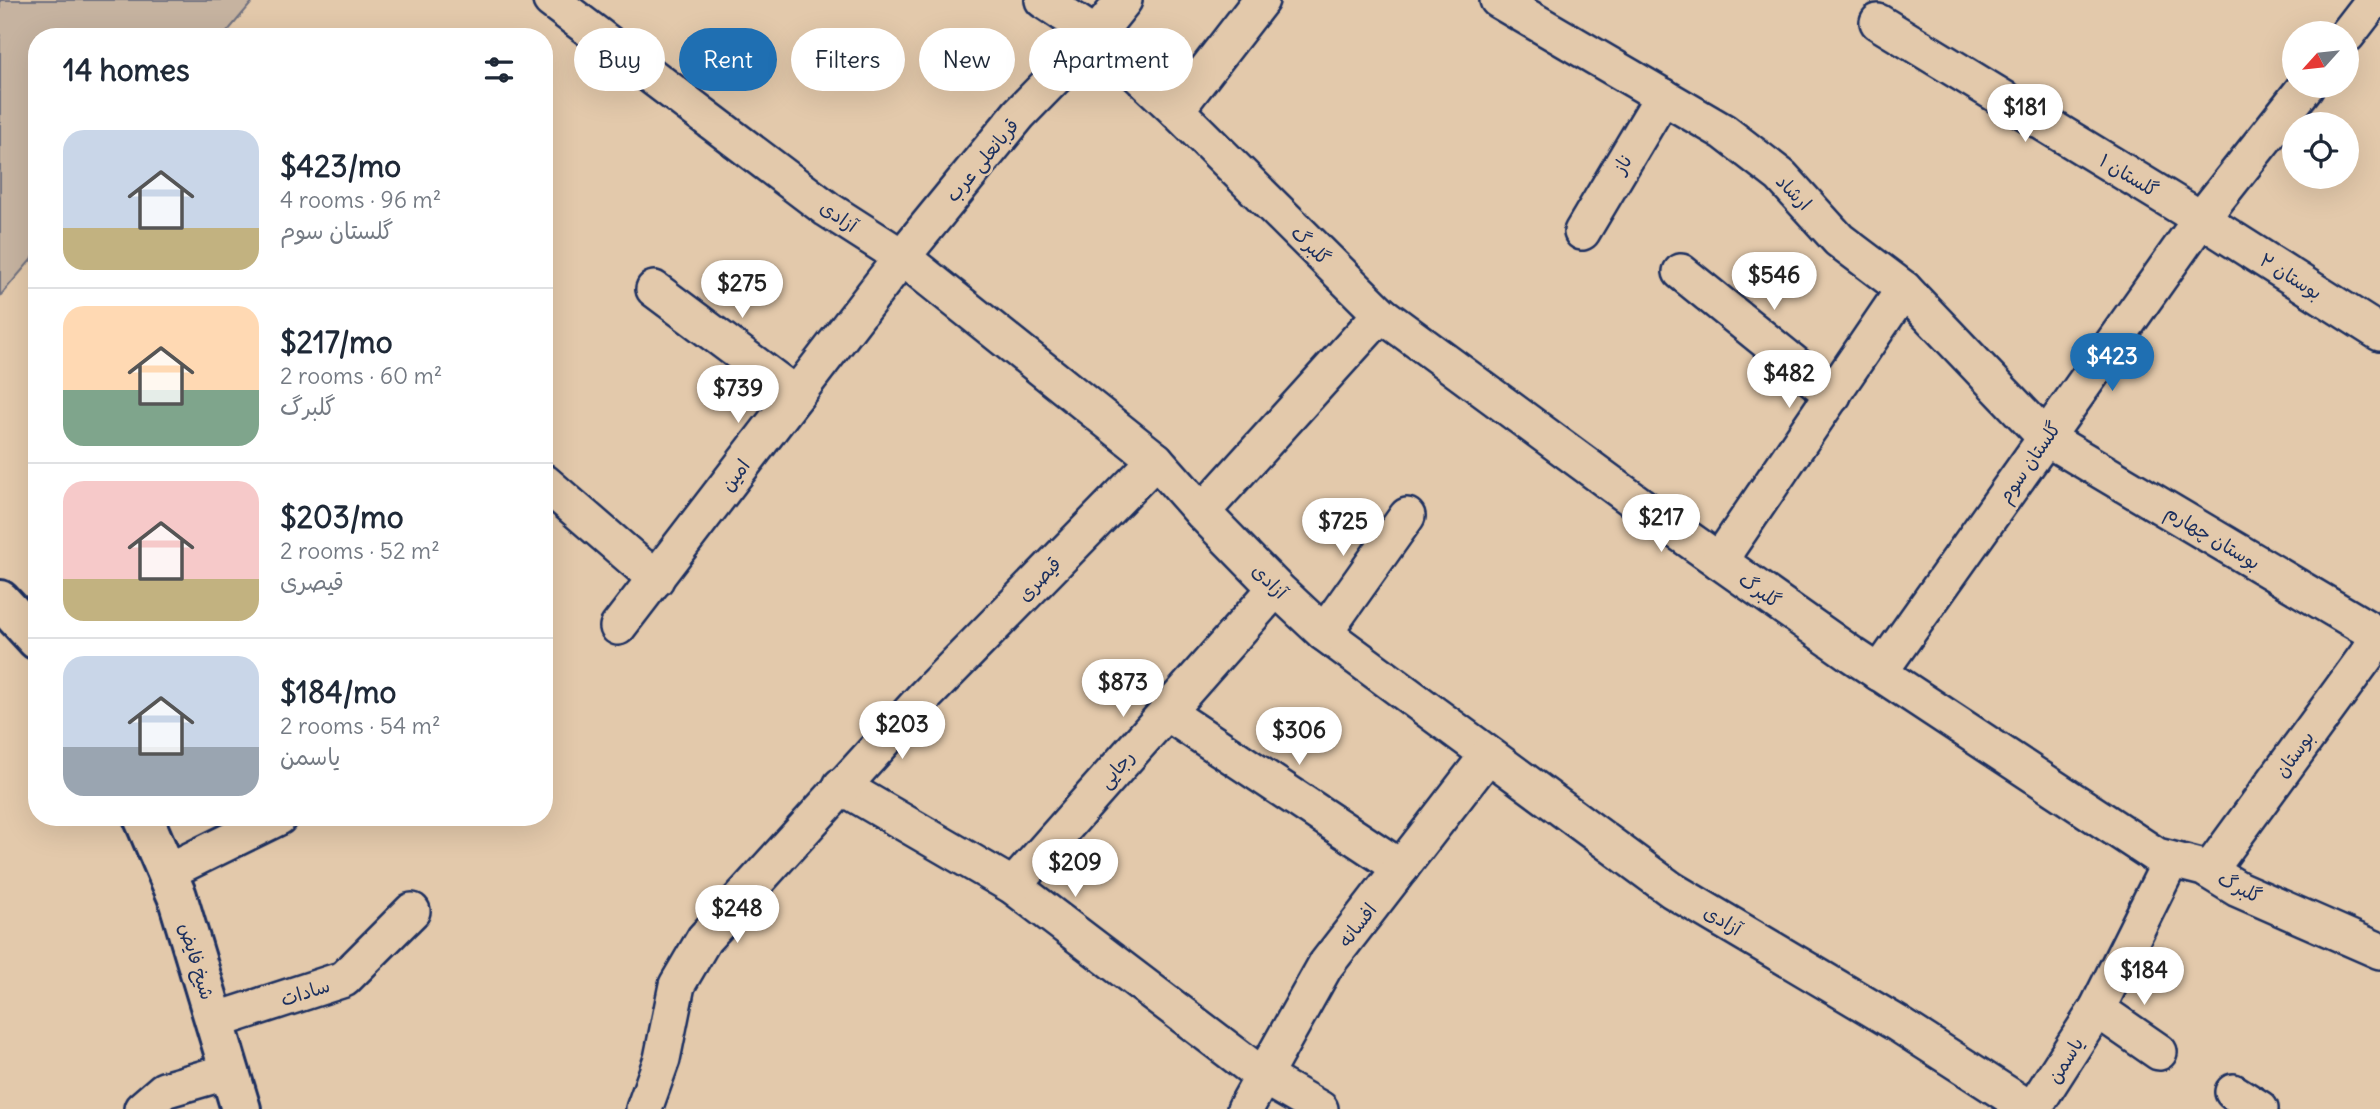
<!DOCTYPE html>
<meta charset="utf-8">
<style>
body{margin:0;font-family:Delius,"Playpen Sans Arabic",sans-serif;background:#f6f6f7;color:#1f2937;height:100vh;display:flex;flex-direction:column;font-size:26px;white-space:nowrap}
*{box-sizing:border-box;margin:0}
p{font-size:23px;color:#747a83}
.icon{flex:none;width:38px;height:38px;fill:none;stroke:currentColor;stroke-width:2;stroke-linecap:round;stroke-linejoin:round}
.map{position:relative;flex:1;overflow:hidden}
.details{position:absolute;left:28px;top:28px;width:525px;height:798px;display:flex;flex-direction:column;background:#fff;border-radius:28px;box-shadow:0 7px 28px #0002}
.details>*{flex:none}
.top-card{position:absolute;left:574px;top:28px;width:665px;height:63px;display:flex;gap:14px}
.needle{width:46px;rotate:243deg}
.buttons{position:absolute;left:2282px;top:21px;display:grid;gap:14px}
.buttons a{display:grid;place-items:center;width:77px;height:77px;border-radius:50%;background:#fff;box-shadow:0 7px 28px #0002;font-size:35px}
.price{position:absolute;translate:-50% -60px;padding:0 16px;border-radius:24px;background:#fff;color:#222;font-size:23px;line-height:46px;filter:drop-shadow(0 2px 4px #0008)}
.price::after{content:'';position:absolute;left:50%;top:42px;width:21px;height:16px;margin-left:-10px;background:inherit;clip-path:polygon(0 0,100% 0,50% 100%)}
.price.selected{background:#1f6fb2;color:#fff}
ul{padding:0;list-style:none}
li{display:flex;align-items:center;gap:21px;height:175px;padding:0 35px}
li+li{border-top:2px solid #e0e1e3}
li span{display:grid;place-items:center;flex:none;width:196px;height:140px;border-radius:21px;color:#555}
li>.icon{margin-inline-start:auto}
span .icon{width:84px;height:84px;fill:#fffc;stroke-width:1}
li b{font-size:30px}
h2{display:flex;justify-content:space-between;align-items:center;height:84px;padding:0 35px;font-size:30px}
.tag{padding:0 24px;border-radius:32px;background:#fff;box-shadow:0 7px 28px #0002;font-size:24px;line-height:63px}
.tag.selected{background:#1f6fb2;color:#fff}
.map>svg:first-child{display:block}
.green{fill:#c6b3a0;stroke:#70717f;stroke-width:2}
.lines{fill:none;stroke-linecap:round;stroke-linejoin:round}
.minor-casing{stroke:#1b2f5e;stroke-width:40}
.tertiary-casing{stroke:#1b2f5e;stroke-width:44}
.minor{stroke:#e3c9ab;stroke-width:35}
.tertiary{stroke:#e3c9ab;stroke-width:38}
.labels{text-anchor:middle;stroke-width:5;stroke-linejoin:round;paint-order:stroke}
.street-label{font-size:19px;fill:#1b2f5e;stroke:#e3c9ab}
</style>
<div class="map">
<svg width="2380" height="1109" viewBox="0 0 2380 1109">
<rect width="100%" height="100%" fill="#e3c9ab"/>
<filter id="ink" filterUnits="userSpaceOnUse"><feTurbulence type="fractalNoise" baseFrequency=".0143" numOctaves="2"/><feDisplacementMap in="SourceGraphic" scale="14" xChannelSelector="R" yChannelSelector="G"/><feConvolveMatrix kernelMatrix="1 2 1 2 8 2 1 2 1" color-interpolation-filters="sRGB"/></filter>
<g filter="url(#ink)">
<polygon class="green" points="0,0 254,0 223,37 37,37 37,253 0,296"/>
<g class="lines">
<defs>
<g id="minor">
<polyline points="551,0 827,209 902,257 1156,460 1202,512 1276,588 1324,633 1672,890 1898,1024 2030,1109"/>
<polyline points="1043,0 1096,35 1176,110 1381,314 1647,510 1851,654 2157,856 2204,868 2238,889 2380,951"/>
<polyline points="1498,0 1724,132 1781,176 1839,240 1904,289 2046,438 2380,636"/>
<polyline points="1878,22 2201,219 2380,333"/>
<polyline points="2347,35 2374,0"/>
<polyline points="1176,110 1261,0"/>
<polyline points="1582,232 1663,96"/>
<polyline points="1681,272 1833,395"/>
<polyline points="654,289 796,395"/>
<polyline points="544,482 656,579"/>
<polyline points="1202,512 1381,314"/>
<polyline points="1719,561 1904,289"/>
<polyline points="618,627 902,257 1019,114 1096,35 1124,0"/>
<polyline points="1324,633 1407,516"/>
<polyline points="1879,673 2201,219 2306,86"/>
<polyline points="1166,712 1401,868"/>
<polyline points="841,786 1013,886 1264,1077 1320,1109"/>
<polyline points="2209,871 2380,637"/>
<polyline points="167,872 279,817"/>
<polyline points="1013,886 1276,588"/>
<polyline points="2097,1009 2159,1052"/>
<polyline points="215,1021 344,979 412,911"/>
<polyline points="2233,1092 2260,1109"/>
<polyline points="142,1109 164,1090 229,1071"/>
<polyline points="644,1109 662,1059 677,985 704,939 923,698 1156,460"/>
<polyline points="1245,1109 1325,966 1488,755"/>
<polyline points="2033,1109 2097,1009 2171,860"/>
</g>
<g id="tertiary">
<polyline points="0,600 37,640"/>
<polyline points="143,817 177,896 241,1109"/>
</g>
</defs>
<use href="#minor" class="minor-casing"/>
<use href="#tertiary" class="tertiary-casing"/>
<use href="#minor" class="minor"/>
<use href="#tertiary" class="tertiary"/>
</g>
</g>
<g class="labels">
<g class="street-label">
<text transform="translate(982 160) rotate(-50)" y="7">قربانعلی عرب</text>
<text transform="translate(1622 164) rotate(-59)" y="7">ناز</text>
<text transform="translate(2129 175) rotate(31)" y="7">گلستان ۱</text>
<text transform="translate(1794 192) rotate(46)" y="7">ارشاد</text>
<text transform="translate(839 216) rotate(34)" y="7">آزادی</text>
<text transform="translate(1311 245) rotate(45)" y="7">گلبرگ</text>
<text transform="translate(2291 276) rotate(32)" y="7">بوستان ۲</text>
<text transform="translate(2029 462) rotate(-55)" y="7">گلستان سوم</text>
<text transform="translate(735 475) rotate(-53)" y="7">امین</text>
<text transform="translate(2213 537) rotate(31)" y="7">بوستان چهارم</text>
<text transform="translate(1039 579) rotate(-46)" y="7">قیصری</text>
<text transform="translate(1270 581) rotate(45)" y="7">آزادی</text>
<text transform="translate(1760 590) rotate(35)" y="7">گلبرگ</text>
<text transform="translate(2294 754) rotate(-54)" y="7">بوستان</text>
<text transform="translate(1116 769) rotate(-49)" y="7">رجایی</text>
<text transform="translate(2240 887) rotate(27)" y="7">گلبرگ</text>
<text transform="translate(1723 920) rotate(31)" y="7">آزادی</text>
<text transform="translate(1357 925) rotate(-52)" y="7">افسانه</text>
<text transform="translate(197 961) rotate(73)" y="7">شیخ فایض</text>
<text transform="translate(305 992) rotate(-18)" y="7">سادات</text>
<text transform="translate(2065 1060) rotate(-58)" y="7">یاسمن</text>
</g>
</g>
</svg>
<div class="buttons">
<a><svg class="needle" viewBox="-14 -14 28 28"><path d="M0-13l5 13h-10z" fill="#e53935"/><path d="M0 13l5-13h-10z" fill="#747a83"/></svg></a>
<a><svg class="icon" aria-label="locate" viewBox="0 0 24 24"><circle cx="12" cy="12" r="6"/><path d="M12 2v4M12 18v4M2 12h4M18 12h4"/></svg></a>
</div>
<b class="price" style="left:2025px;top:144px">$181</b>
<b class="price" style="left:1774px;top:312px">$546</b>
<b class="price" style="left:742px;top:320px">$275</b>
<b class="price selected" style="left:2112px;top:393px">$423</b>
<b class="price" style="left:1789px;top:410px">$482</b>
<b class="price" style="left:738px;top:425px">$739</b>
<b class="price" style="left:1661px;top:554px">$217</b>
<b class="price" style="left:1343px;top:558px">$725</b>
<b class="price" style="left:1123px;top:719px">$873</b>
<b class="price" style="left:902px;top:761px">$203</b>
<b class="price" style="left:1299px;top:767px">$306</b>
<b class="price" style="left:1075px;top:899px">$209</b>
<b class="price" style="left:737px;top:945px">$248</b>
<b class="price" style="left:2144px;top:1007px">$184</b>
<div class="top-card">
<a class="tag">Buy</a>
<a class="tag selected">Rent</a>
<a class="tag">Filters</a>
<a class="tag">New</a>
<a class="tag">Apartment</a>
</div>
<section class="details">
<h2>14 homes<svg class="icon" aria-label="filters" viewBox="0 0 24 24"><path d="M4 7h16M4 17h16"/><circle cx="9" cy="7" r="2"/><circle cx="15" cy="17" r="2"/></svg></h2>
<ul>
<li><span style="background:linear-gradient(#c9d6e8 70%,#c2b280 0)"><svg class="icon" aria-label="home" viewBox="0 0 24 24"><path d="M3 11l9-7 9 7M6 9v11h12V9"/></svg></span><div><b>$423/mo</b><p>4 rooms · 96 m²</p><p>گلستان سوم</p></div></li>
<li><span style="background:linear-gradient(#ffd9b3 60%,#7fa58c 0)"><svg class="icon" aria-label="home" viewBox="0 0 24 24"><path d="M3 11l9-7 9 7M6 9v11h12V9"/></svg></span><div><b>$217/mo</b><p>2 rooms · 60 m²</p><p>گلبرگ</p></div></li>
<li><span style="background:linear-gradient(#f6c9c9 70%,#c2b280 0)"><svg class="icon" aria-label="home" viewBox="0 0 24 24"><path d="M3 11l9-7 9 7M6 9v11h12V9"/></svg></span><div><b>$203/mo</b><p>2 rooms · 52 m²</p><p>قیصری</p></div></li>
<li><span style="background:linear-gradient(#c9d6e8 65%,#9aa5b1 0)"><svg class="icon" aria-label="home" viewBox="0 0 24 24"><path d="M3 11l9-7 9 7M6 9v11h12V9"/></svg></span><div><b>$184/mo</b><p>2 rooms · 54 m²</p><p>یاسمن</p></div></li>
</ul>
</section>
</div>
